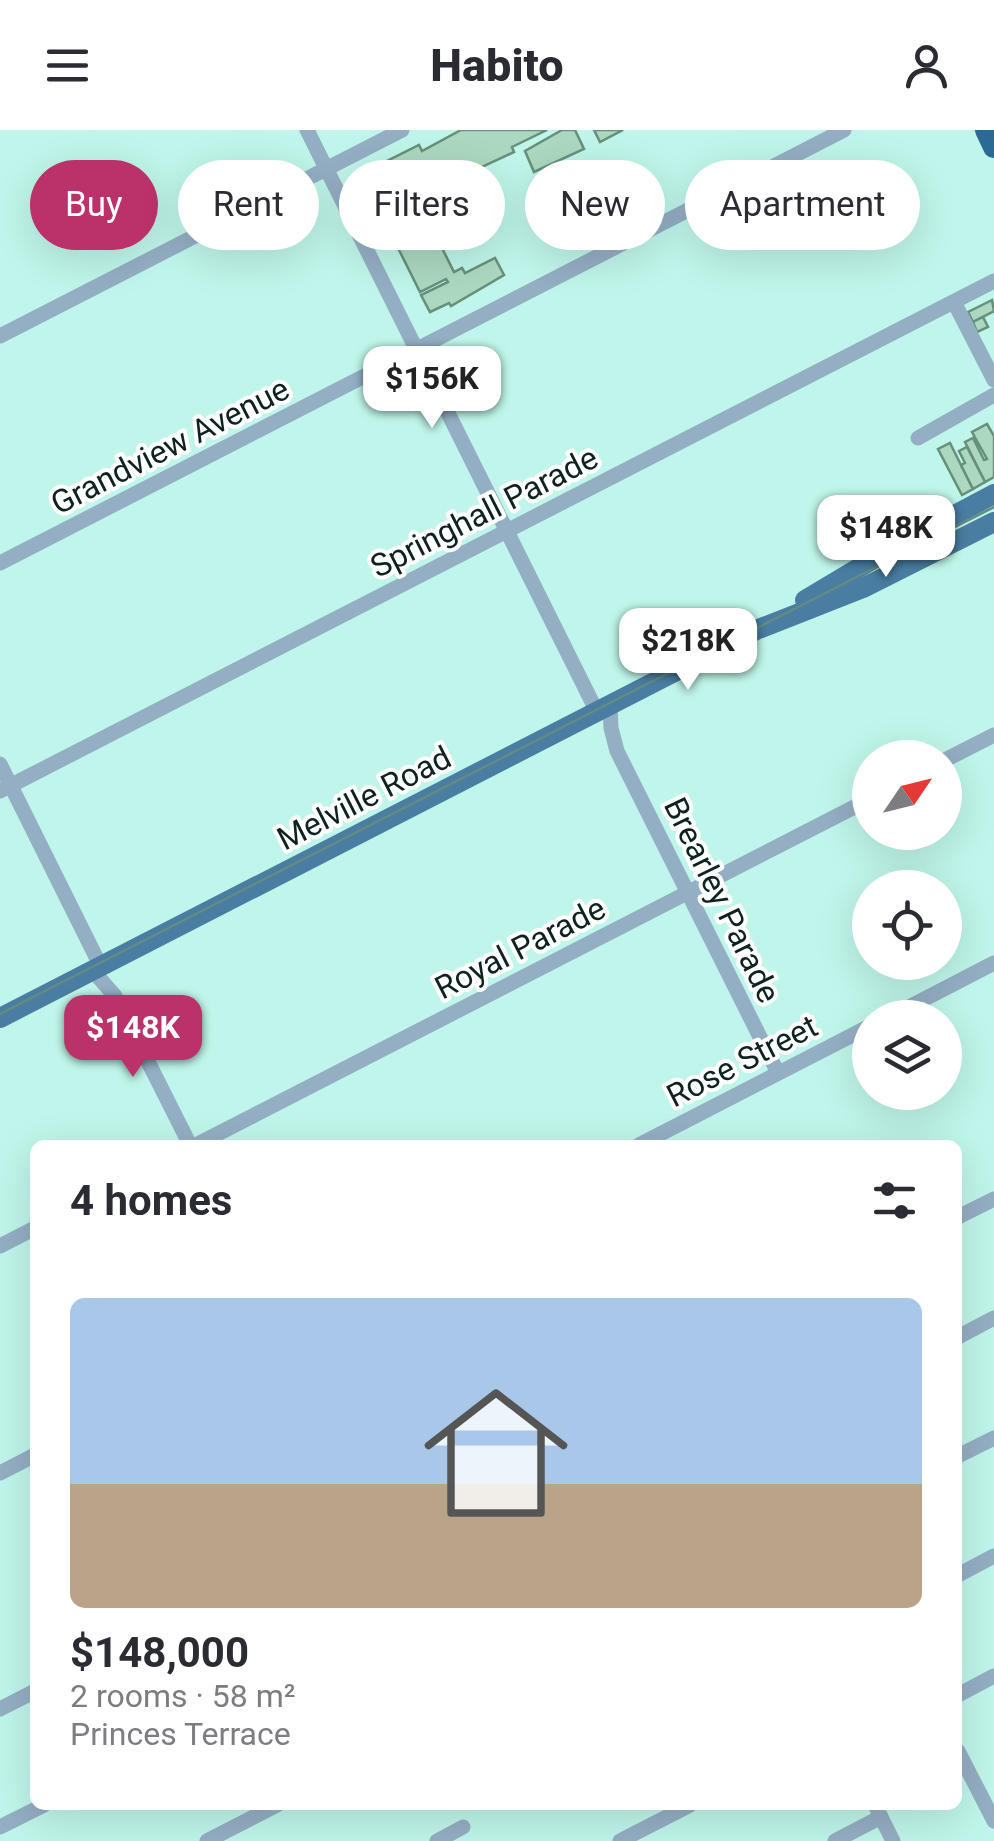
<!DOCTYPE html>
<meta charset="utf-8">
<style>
body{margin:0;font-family:Roboto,sans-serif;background:#f2f2f3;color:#2b2b33;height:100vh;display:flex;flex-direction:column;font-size:38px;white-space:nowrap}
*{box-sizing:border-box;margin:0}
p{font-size:32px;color:#7c7c81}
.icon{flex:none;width:55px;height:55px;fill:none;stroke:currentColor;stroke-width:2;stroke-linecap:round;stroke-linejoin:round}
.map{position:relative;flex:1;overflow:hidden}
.sheet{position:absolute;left:30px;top:1010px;width:932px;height:670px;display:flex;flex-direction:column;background:#fff;border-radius:15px;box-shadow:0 10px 40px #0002}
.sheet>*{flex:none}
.hud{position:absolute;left:30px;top:30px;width:935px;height:90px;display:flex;gap:20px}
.needle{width:65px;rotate:55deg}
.buttons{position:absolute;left:852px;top:610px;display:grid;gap:20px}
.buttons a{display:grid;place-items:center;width:110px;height:110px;border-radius:50%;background:#fff;box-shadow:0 10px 40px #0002;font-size:50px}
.price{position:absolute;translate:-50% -85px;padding:0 22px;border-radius:20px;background:#fff;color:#222;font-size:32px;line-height:65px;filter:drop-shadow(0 2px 5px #0008)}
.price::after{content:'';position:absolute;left:50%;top:60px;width:30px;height:22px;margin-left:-15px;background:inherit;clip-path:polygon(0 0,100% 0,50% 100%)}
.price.active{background:#bb3169;color:#fff}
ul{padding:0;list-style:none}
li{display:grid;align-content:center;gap:20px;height:530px;padding:0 40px}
li span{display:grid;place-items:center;height:310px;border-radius:15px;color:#555}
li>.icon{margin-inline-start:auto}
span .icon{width:180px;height:180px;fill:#fffc;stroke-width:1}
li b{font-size:42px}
h2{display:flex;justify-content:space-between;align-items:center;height:120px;padding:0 40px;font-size:42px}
.tag{padding:0 35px;border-radius:45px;background:#fff;box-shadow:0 10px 40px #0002;font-size:35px;line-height:90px}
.tag.active{background:#bb3169;color:#fff}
header{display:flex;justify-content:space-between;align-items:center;height:130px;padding:0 40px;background:#fff;font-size:45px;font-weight:800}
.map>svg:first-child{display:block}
.building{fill:#acd8c0;stroke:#67907a;stroke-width:2.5}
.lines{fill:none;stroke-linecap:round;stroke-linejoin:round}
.minor{stroke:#94aec3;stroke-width:15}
.major{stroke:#497da1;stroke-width:20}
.highway{stroke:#2a6b94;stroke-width:22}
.tram{stroke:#658a83;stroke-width:2.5}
.labels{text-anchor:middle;stroke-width:8;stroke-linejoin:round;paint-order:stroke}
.street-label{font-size:32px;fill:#0e2320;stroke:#fff}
</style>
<header><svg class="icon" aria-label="menu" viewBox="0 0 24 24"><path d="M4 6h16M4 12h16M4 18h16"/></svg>Habito<svg class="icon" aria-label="person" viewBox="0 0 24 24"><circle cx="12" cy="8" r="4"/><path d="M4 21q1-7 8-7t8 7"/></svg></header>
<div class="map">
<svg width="994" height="1711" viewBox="0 0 994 1711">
<rect width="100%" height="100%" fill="#bff5ea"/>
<g class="building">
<polygon points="461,0 547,0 512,17 514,22 432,60 456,113 443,120 454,142 462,138 465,143 495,128 504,145 451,176 449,173 430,182 421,165 448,152 446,149 420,162 365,52 369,50 365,42 419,15 422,21"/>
<polygon points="562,0 575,0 584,19 534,42 525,21"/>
<polygon points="594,0 623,0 600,12"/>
<polygon points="992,170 994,181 973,192 968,182"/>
<polygon points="983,187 988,197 977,202 973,192"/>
<polygon points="987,294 994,306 994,347 985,352 965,312 973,308 984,330 987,329 972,302"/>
<polygon points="950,313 973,359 962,365 938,319"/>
<polygon points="967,317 985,352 973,359 961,335 965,333 959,321"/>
</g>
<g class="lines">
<g class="minor">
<polyline points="307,0 597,582"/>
<polyline points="954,172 994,250"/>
<polyline points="0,206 402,0"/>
<polyline points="918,308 994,265"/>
<polyline points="0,433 844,0"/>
<polyline points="610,575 611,598 617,621 778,943"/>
<polyline points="945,630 994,605"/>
<polyline points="0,634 101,837"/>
<polyline points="0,661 994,151"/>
<polyline points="93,841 115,866 190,1015"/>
<polyline points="888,888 994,833"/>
<polyline points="196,1015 870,669"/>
<polyline points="639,1015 870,896"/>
<polyline points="958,1087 994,1069"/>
<polyline points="0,1116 35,1098"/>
<polyline points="958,1207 994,1188"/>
<polyline points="958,1326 994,1308"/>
<polyline points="0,1343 35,1325"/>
<polyline points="958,1445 994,1426"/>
<polyline points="958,1565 994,1546"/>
<polyline points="0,1579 35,1561"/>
<polyline points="958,1621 994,1691"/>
<polyline points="875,1675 893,1711"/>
<polyline points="0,1697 44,1675"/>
<polyline points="207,1711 277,1675"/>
<polyline points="437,1711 463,1697"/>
<polyline points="620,1711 690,1675"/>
<polyline points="835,1711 881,1687"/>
</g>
<g class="major">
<polyline points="805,470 887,421 994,364"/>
<polyline points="0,888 756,500 863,458 994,392"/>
</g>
<polyline class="highway" points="986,0 994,17"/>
<polyline class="tram" points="0,884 994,377"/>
</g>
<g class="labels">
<g class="street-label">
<text transform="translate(170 316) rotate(-27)" y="11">Grandview Avenue</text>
<text transform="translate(484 382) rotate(-27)" y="11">Springhall Parade</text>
<text transform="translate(364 668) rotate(-27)" y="11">Melville Road</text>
<text transform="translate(722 770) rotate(64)" y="11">Brearley Parade</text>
<text transform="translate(520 818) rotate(-27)" y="11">Royal Parade</text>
<text transform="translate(742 931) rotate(-27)" y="11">Rose Street</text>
</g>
</g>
</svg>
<div class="buttons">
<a><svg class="needle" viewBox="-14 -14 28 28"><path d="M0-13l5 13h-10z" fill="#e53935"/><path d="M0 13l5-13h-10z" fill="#7c7c81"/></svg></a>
<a><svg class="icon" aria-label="locate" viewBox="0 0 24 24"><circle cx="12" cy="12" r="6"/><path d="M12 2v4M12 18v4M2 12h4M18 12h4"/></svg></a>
<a><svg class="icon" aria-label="layers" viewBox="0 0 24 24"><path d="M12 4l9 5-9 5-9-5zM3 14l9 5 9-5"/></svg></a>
</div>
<b class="price" style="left:432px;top:301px">$156K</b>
<b class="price" style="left:886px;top:450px">$148K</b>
<b class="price" style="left:688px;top:563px">$218K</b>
<b class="price active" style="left:133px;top:950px">$148K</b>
<div class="hud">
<a class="tag active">Buy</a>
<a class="tag">Rent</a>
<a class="tag">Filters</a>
<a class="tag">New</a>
<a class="tag">Apartment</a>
</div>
<section class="sheet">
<h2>4 homes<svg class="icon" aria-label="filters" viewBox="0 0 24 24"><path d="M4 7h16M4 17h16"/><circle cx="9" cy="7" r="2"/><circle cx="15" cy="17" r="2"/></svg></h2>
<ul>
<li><span style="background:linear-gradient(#a9c7e8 60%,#b9a48a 0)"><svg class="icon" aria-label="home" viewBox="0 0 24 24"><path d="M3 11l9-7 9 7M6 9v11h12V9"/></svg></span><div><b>$148,000</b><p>2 rooms · 58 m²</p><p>Princes Terrace</p></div></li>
</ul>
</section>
</div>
